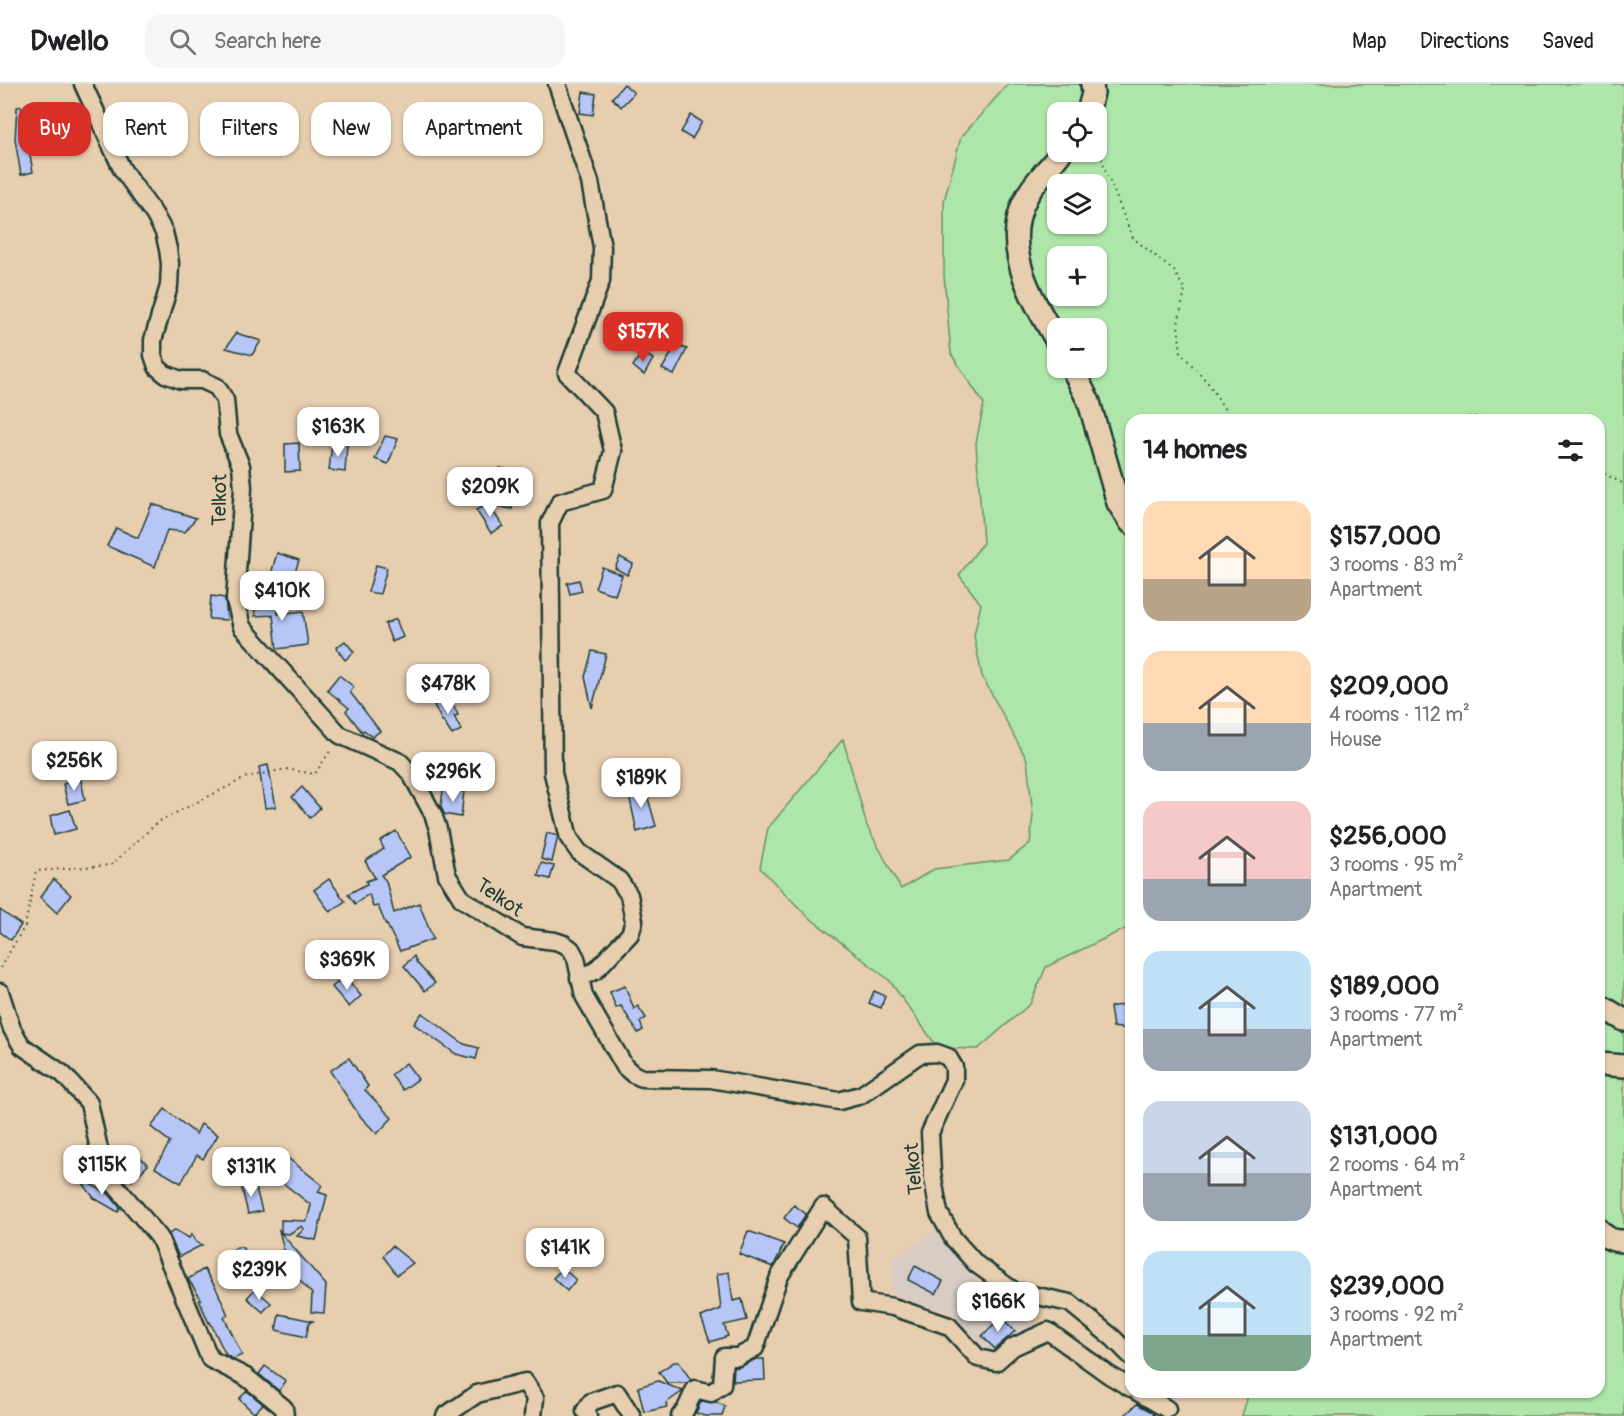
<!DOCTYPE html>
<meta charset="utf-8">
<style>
body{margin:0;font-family:Pangolin,sans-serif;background:#f6f6f6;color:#202124;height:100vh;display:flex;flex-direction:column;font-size:22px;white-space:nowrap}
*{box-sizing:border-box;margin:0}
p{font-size:20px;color:#757577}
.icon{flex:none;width:33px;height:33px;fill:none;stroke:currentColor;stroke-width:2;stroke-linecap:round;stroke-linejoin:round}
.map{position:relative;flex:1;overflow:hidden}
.sheet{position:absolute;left:1125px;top:330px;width:480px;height:984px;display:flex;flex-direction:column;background:#fff;border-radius:18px;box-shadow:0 2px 4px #0004}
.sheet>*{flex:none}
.banner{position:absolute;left:18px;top:18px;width:570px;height:54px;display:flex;gap:12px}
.tools{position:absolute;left:1047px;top:18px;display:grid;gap:12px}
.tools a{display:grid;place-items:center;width:60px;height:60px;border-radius:12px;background:#fff;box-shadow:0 2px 4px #0004;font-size:30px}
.price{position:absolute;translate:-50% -51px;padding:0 14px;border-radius:12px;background:#fff;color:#222;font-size:20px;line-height:39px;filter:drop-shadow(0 2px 3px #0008)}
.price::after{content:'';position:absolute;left:50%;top:36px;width:18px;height:14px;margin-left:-9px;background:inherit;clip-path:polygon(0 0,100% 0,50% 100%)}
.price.active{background:#d93025;color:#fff}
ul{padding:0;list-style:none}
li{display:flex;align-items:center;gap:18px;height:150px;padding:0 18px}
li span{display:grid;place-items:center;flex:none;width:168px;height:120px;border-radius:18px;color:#555}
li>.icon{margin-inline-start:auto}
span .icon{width:72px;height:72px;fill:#fffc;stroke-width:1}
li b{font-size:26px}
h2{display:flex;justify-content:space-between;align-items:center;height:72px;padding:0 18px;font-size:26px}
.pill{padding:0 21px;border-radius:18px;background:#fff;box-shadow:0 2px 4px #0004;font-size:21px;line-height:54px}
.pill.active{background:#d93025;color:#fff}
header{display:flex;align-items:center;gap:36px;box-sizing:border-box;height:84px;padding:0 30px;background:#fff;border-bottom:2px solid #e0e0e0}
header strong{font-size:28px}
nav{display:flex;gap:33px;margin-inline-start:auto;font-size:21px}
.search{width:420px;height:54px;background:#f6f6f6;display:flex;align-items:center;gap:15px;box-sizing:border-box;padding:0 21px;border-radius:18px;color:#757577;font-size:22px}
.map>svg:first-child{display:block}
.built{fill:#d9ccc5}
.green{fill:#aee5a8;stroke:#66916e;stroke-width:1.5;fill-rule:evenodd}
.building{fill:#b8c6f7;stroke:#1f3d34;stroke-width:1.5}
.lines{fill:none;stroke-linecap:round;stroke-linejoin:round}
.minor-casing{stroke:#1f3d34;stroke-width:21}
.tertiary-casing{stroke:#1f3d34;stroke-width:26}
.path{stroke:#1f3d34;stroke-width:2;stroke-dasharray:1.5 4.5;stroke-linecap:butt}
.minor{stroke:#e7ceaf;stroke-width:16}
.tertiary{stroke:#e7ceaf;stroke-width:21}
.labels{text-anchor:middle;stroke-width:6;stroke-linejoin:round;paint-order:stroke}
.street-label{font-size:20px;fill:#1f3d34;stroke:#e7ceaf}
</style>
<header>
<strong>Dwello</strong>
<div class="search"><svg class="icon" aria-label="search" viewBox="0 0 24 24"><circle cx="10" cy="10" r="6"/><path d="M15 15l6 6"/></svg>Search here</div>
<nav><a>Map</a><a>Directions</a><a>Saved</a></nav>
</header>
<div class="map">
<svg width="1624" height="1332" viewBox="0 0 1624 1332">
<rect width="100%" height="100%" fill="#e7ceaf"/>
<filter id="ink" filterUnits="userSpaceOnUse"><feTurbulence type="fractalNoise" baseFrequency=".0167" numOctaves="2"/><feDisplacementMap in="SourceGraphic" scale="12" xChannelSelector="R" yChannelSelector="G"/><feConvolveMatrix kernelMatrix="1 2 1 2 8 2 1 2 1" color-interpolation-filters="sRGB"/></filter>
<g filter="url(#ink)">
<polygon class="built" points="935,1146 979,1198 1034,1245 993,1272 953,1230 892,1210 891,1177"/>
<path class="green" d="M1008 0H1624V1332H1242L1249 1308H1599V336H1131V843L1118 848 1046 883 1030 920 978 965 938 964 889 896 806 831 760 784 768 744 843 655 867 742 901 805 934 785 1009 776 1030 759 1033 731 1027 676 982 592 974 552 981 520 959 491 983 459 976 359 984 320 951 270 944 191V117L961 53ZM1058 28H1096V68H1058ZM1058 100H1096V140H1058ZM1058 172H1096V212H1058ZM1058 244H1096V284H1058Z"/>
<g class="building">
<polygon points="624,0 634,9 621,23 612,14"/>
<polygon points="583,8 596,10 593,31 580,29"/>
<polygon points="21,22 33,88 21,91 15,55 17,23"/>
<polygon points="691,31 702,38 692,55 681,48"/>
<polygon points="236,249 261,257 252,271 226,264"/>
<polygon points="676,261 687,265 674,291 662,285"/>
<polygon points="642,268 653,275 644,291 633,282"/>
<polygon points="314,330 318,345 308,347 303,333"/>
<polygon points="385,352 398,355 388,380 375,375"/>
<polygon points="299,359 300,387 285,388 285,360"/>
<polygon points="332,360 347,360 345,388 329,386"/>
<polygon points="500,384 516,387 512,425 495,422"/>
<polygon points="152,420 196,434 185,448 167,446 155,483 107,462 116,444 138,454"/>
<polygon points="488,420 503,442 491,449 476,426"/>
<polygon points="277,469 299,476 292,497 271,490"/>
<polygon points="620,473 633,480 627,491 615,484"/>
<polygon points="376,481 387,484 380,510 368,508"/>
<polygon points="602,483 622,491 615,511 595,504"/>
<polygon points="579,496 582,507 570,510 567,499"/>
<polygon points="277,509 278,530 303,527 308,561 277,565 273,531 255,532 254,510"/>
<polygon points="211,512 225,514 227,536 209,535"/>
<polygon points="396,535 403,553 392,558 385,540"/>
<polygon points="345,557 354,568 345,576 336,564"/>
<polygon points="592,567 606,570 592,624 585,593"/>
<polygon points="339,591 354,603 350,608 380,647 372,653 364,646 362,648 346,627 349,624 327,606"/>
<polygon points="450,614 458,631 454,632 461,646 452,651 443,637 442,637 434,621"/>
<polygon points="268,681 276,723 265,724 259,683"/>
<polygon points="81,696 85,716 68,720 63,700"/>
<polygon points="644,700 656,742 637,748 628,706"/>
<polygon points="302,703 320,724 310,734 292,713"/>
<polygon points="443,706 464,707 461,733 444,730 441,722"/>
<polygon points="70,726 76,745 54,751 50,732"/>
<polygon points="396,747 411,773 381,791 386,797 394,829 419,819 433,855 400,867 387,841 386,841 378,822 373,823 369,810 355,820 348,810 367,800 366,797 375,794 365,777 384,765 380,757"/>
<polygon points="547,749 558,752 552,778 541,775"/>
<polygon points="541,779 554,782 550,795 538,792"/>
<polygon points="54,795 71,811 57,829 40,813"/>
<polygon points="329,795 345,817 330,828 314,806"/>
<polygon points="0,826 21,841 11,856 0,848"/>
<polygon points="414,872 417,879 435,899 425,907 404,882"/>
<polygon points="345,892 361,912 349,923 332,903"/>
<polygon points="625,902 634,925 638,922 646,934 640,938 643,946 638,949 621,922 616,924 610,908"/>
<polygon points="874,907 885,912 881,924 869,919"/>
<polygon points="1125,920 1128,945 1113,943 1110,923"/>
<polygon points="422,929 464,960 479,964 476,975 456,970 414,940"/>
<polygon points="349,974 368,1002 365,1006 392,1034 377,1050 359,1031 330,987"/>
<polygon points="406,979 418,995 403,1006 391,991"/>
<polygon points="165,1025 196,1050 201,1040 218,1051 203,1075 197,1071 181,1099 155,1084 170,1058 151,1043"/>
<polygon points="129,1062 148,1081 132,1097 113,1077"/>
<polygon points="279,1067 322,1101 318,1108 327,1111 316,1156 297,1152 304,1145 302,1142 289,1150 281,1149 326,1201 324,1229 311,1228 312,1210 288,1183 279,1146 281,1148 281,1136 307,1137 311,1121 265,1085"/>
<polygon points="79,1094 109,1110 120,1124 118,1128 94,1114"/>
<polygon points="254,1097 262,1127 248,1130 241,1100"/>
<polygon points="794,1121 806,1130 797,1144 784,1134"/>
<polygon points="175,1146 189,1154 192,1150 196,1158 202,1161 179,1173 169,1150"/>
<polygon points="748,1147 784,1160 773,1183 739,1170"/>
<polygon points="392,1162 413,1179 397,1191 383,1172"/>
<polygon points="237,1163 242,1163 249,1174 230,1186 222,1173"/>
<polygon points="915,1182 943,1197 936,1210 908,1196"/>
<polygon points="563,1184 576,1196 567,1207 553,1194"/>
<polygon points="204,1185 216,1204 228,1231 224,1233 242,1271 233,1275 226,1271 210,1238 209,1239 199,1216 201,1215 188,1195"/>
<polygon points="729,1188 733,1217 742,1215 747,1236 724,1241 728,1252 710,1258 701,1233 721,1225 717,1190"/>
<polygon points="255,1205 271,1219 263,1228 247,1214"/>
<polygon points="279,1230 313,1237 309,1239 306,1253 276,1246"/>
<polygon points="1001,1233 1015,1247 995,1265 982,1252"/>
<polygon points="756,1275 764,1275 765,1296 733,1297 734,1284 742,1282"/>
<polygon points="674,1278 679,1278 691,1296 687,1299 667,1299 659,1288"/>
<polygon points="265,1282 286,1297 279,1307 259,1290"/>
<polygon points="658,1297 683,1307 666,1319 667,1323 644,1328 638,1303"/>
<polygon points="247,1307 263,1320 254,1329 239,1315"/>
<polygon points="701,1317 715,1318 725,1322 722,1332 705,1332 696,1329"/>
<polygon points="1137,1320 1152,1328 1155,1332 1124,1332"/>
</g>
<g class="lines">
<defs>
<g id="minor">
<polyline points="83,0 122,85 154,130 164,148 168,165 170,180 169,202 153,256 153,271 157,283 165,290 181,296 202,296 217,303 225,316 228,350 241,382 243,404 235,516 242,543 340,651 400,678 411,690 433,730 438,745 447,791 462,815 522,853 555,857 564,860 571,865 576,874 584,912 625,983 633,990 642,994 711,995 839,1017 861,1011 920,970 937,969 948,973 954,983 954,996 930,1049 932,1089 939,1129 953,1154 976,1180 1014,1207 1070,1219 1113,1254 1131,1272"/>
<polyline points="557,0 590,98 602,163 601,197 567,289 604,328 613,367 603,406 560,418 550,439 553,689 569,754 579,768 619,796 629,811 634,837 630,850 595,887 579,894"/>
<polyline points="0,908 12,945 22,962 63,990 89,1019 104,1088 159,1153 210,1275 246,1293 284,1324 285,1332"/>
<polyline points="1138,1308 1167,1325"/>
<polyline points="445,1332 477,1310 525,1298 535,1314 533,1332"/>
<polyline points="588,1332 585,1327 591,1318 617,1309 632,1332"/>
<polyline points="680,1332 685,1327 695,1305 711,1309 722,1301 724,1273 738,1273 755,1264 779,1193 823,1123 857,1153 861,1218 893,1223 949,1242 978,1274 996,1278 1013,1263 1048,1247 1109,1291 1131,1304"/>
</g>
<g id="tertiary">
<polyline points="1088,28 1093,9 1092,0"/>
<path d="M1058 259C1032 215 999 162 1027 112 1036 95 1051 83 1061 68"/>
<polyline points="1072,284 1089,318 1118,419 1131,439"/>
<polyline points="1599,921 1624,936"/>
<polyline points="1599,980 1624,982"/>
<path d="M1599 1146C1607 1155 1613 1157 1624 1157"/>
</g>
</defs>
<use href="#minor" class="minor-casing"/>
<use href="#tertiary" class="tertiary-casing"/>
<g class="path">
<polyline points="1096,57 1105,85 1133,154 1174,187 1185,206 1178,240 1181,269 1209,300 1231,336"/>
<polyline points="1463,336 1470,332 1495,336"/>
<polyline points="1599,387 1624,400"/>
<polyline points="0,884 25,842 36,787 111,781 158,738 247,693 286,685 315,690 332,664"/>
</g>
<use href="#minor" class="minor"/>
<use href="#tertiary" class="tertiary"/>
</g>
</g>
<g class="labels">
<g class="street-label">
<text transform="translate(219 416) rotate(-89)" y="7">Telkot</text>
<text transform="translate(500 813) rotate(34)" y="7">Telkot</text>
<text transform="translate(913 1085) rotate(-95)" y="7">Telkot</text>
</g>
</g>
</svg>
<div class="tools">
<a><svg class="icon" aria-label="locate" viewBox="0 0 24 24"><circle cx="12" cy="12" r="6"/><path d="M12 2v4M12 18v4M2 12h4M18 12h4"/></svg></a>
<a><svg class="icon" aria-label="layers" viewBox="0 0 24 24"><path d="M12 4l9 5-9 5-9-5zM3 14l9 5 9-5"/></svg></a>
<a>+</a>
<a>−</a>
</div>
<b class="price active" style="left:643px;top:279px">$157K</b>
<b class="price" style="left:338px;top:374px">$163K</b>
<b class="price" style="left:490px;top:434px">$209K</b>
<b class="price" style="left:282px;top:538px">$410K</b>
<b class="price" style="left:448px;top:631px">$478K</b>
<b class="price" style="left:74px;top:708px">$256K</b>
<b class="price" style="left:453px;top:719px">$296K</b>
<b class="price" style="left:641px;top:725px">$189K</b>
<b class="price" style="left:347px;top:907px">$369K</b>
<b class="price" style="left:102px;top:1112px">$115K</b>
<b class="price" style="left:251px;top:1114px">$131K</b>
<b class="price" style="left:565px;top:1195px">$141K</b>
<b class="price" style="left:259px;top:1217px">$239K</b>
<b class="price" style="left:998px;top:1249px">$166K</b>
<div class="banner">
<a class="pill active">Buy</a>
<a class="pill">Rent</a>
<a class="pill">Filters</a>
<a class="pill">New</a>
<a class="pill">Apartment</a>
</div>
<section class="sheet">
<h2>14 homes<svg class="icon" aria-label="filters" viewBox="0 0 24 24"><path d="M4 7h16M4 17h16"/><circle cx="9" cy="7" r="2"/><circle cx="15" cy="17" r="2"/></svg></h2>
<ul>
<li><span style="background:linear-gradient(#ffd9b3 65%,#b9a48a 0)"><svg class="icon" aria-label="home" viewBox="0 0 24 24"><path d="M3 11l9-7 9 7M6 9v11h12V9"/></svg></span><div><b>$157,000</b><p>3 rooms · 83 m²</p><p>Apartment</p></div></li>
<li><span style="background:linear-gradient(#ffd9b3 60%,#9aa5b1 0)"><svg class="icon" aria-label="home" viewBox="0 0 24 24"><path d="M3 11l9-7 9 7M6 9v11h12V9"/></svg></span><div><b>$209,000</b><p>4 rooms · 112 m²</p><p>House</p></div></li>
<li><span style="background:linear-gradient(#f6c9c9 65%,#9aa5b1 0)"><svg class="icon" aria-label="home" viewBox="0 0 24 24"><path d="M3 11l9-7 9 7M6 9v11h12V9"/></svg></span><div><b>$256,000</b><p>3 rooms · 95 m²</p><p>Apartment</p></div></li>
<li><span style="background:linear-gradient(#bfe0f5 65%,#9aa5b1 0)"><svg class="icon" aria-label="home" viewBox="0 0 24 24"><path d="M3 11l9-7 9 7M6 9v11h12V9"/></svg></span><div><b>$189,000</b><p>3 rooms · 77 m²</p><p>Apartment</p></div></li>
<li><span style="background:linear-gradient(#c9d6e8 60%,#9aa5b1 0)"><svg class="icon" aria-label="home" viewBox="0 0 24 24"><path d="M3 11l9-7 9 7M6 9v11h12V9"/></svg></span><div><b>$131,000</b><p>2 rooms · 64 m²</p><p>Apartment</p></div></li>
<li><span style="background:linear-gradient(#bfe0f5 70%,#7fa58c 0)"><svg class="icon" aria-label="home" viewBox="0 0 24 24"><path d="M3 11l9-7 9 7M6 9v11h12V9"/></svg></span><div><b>$239,000</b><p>3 rooms · 92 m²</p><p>Apartment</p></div></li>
</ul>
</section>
</div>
